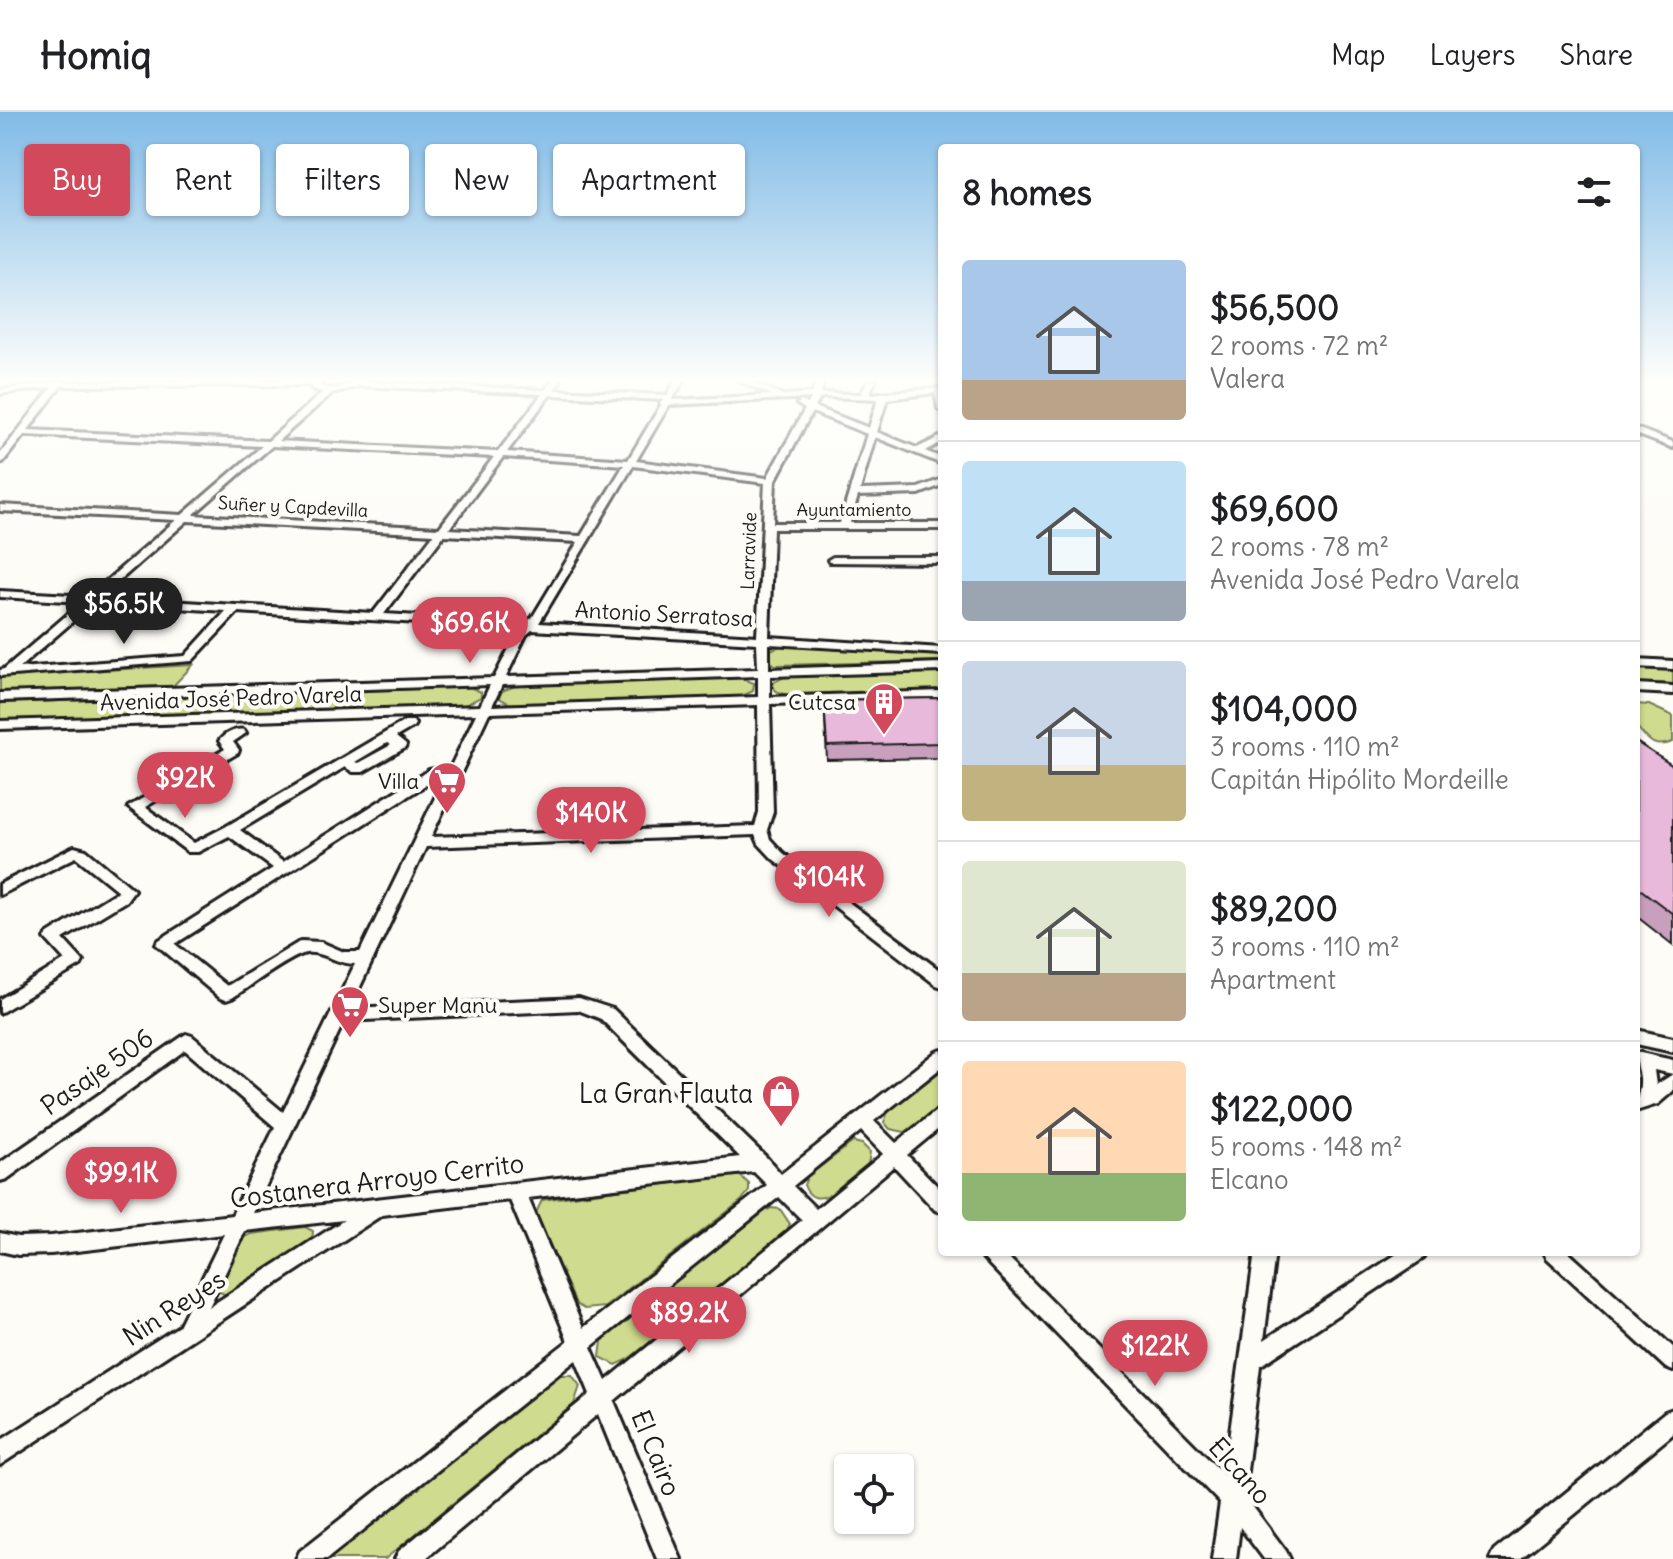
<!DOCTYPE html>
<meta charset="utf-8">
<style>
body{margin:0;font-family:Delius,sans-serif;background:#f6f6f6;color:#202124;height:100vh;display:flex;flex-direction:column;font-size:30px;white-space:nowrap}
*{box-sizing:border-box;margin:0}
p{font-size:26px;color:#757577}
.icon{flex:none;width:44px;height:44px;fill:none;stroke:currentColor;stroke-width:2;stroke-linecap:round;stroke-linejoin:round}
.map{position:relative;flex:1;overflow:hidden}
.drawer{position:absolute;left:938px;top:32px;width:702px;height:1112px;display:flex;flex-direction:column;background:#fff;border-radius:8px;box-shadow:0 2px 6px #0004}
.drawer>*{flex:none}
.hud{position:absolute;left:24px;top:32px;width:760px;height:72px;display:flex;gap:16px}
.tools{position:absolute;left:834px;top:1342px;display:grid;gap:16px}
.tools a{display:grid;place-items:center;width:80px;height:80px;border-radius:8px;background:#fff;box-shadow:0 2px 6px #0004;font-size:40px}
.price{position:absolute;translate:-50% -68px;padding:0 18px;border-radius:28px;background:#d1495b;color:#fff;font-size:26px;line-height:52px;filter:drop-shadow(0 2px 4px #0008)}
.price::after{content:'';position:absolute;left:50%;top:48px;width:24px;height:18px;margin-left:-12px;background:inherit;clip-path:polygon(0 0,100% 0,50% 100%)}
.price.on{background:#222;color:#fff}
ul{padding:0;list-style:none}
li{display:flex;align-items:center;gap:24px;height:200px;padding:0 24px}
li+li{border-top:2px solid #e0e0e0}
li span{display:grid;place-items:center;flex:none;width:224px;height:160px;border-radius:8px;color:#555}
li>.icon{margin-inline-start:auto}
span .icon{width:96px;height:96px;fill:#fffc;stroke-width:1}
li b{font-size:34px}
h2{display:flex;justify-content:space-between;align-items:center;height:96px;padding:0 24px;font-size:34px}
.pill{padding:0 28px;border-radius:8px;background:#fff;box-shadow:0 2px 6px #0004;font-size:28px;line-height:72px}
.pill.on{background:#d1495b;color:#fff}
header{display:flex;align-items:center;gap:48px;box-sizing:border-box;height:112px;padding:0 40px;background:#fff;border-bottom:2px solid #e0e0e0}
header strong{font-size:38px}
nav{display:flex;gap:44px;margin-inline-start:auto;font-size:28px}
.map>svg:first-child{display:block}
.green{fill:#cfdb8e;stroke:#767c55;stroke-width:2}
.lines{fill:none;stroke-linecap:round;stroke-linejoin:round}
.minor-casing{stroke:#1c1c1c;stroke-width:6}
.minor{fill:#fdfcf7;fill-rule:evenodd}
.wall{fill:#c89fbc;stroke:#1c1c1c;stroke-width:2}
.building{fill:#e9b9db;stroke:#1c1c1c;stroke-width:2}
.labels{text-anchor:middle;stroke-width:8;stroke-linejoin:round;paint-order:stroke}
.far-street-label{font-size:18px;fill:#1c1c1c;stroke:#fdfcf7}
.street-label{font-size:22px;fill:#1c1c1c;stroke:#fdfcf7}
.poi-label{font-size:22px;fill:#1c1c1c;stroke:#fdfcf7;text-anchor:end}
.near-street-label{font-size:26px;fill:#1c1c1c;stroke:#fdfcf7}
.near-poi-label{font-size:26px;fill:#1c1c1c;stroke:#fdfcf7;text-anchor:end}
</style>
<header>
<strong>Homiq</strong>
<nav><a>Map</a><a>Layers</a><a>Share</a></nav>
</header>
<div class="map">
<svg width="1673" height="1447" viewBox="0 0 1673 1447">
<rect width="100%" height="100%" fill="#fdfcf7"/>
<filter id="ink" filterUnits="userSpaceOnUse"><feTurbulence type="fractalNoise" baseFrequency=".0125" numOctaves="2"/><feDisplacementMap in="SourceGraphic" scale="16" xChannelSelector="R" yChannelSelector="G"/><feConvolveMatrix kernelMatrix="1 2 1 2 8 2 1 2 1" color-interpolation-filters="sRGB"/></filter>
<g filter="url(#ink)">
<g class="green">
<polygon points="784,533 942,542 942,549 775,553 770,549 770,538"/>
<polygon points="193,553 173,574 0,580 0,564"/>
<polygon points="1636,554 1673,556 1673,572 1636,571"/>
<polygon points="942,560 942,578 787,583 776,579 773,574 774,570 784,565"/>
<polygon points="739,566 754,571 753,579 740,585 510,592 499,586 502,579 515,574"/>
<polygon points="470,575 481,580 481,585 463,594 0,610 0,591"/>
<path d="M1636 592 1649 593 1673 604V630C1653 637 1649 629 1636 614Z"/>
<polygon points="942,958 942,993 905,1020 890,1017 884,1010 888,1000"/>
<path d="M853 1030 862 1032 870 1040 868 1053C853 1065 816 1106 804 1073L807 1065Z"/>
<polygon points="738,1062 749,1072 749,1079 741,1089 605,1195 584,1197 576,1192 536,1101 542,1088"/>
<polygon points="771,1096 780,1097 790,1112 785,1121 762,1142 627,1248 616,1253 600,1245 602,1229 757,1103"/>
<polygon points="305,1115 313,1119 312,1129 229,1184 217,1179 216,1174 241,1126 252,1122"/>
<polygon points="560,1263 572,1263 580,1274 574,1292 385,1447 324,1447 542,1274"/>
</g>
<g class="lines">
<defs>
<g id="minor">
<path d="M58 268 65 270 323 268 320 274C334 279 344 274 357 269L545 278 553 268H561L554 278 667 283 676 268H684L672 288 772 283 737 268H747L783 283 813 281 815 268H823L821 281 861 282 868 268H876L869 282 942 276V300L938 297 935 281 887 287 877 320 917 336 942 324V330L925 339 942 346V352L875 325 860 378 918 376 942 367V373L919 382 858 384 850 411H942V417H773L769 525 942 536V542L769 532V557L942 551V559L770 564V585L942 579V587L770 592 773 700 767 718 770 727 783 741 942 860V875L936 873 773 747 759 732 755 723 426 735 350 896 579 886 613 897 766 1045 781 1062 936 940 942 938V955L874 1009 896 1031 936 999 942 997V1014L907 1043 942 1079V1100L935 1098 894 1054 614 1289 681 1447H657L598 1302 425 1447H395L399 1439 590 1282 576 1248 327 1447H296L300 1439 568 1229 510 1088 382 1103 0 1353V1329L179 1214 224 1122 51 1142 18 1143 0 1139V1121L18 1125 51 1124 232 1103 275 1015 185 938 7 1067 0 1069V1051L186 922 192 924 283 1000 355 852C336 852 323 839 307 841 293 842 246 877 232 886L226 888 220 886 156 832 159 828 273 756 229 724 198 740H188L128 695 225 637 219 629C224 622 236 616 244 618L246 621 233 630 239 638 238 641 145 695 194 731 225 715 405 609H413L415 612 413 615 396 625 406 633 405 636 363 660H353L345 655 240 718 283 750 429 658 451 654 476 602 0 617V609L480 594 490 573 0 589V581L494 566 519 517 238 500 192 549 0 564V558L4 557 82 490 0 485V479L89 484 176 408 0 399V393L182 403 262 334 24 323 3 350 0 351V342L52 275 0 282V278L56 270ZM312 273V277L323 280 268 329 28 318 61 274ZM359 274 542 282 498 340 278 329 332 281ZM550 283 664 288 660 291 661 293 628 348 507 340ZM811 286 808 292 801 289 797 292 805 297 767 366 636 349 669 293ZM820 286 824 285 878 287 869 316 815 295ZM812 300 867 322 840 411H773L775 369ZM272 334 494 345 439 416 193 403ZM503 345 624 353 581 424 449 417ZM633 354 765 371 757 524 539 511ZM187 409 434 422 373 501 101 485ZM444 423 578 430 532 506 526 510 384 502ZM94 491 226 499 185 544 19 556ZM532 518 757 531 758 557 506 565 526 523ZM758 564V585L492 594 502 573ZM758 593 759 700 755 714 431 725 489 601ZM387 631 391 633 358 651 355 650ZM446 663 360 840H344L321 830 301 829 227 874 175 832 438 665ZM578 898 601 907 740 1045 253 1101 344 909ZM861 1019 883 1042 816 1097 793 1074ZM754 1060 767 1073 583 1216 528 1086ZM779 1085 802 1108 606 1269 591 1235ZM344 1108 209 1195 245 1119Z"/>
<polygon points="1636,316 1673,330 1673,336 1636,322"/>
<polygon points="833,445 942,445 942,451 829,450 828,448"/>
<polygon points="1636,547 1673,549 1673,557 1636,555"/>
<polygon points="1636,572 1673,574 1673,582 1636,580"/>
<polygon points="74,735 86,738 134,778 126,789 63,827 83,849 81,853 0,901 0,887 65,848 45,826 48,822 118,779 76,745 0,783 0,772"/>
<polygon points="1636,918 1673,926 1673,940 1636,932"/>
<path d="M1636 940 1673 948V962L1654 958 1656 973 1673 962V979L1658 992 1636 999C1636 988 1641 977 1640 966 1639 957 1636 950 1636 940Z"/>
<polygon points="980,1140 1003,1140 1224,1363 1255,1140 1275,1140 1264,1228 1400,1140 1427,1140 1424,1146 1260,1254 1244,1383 1286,1439 1290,1447 1264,1447 1240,1415 1236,1447 1212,1447 1220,1391 983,1146"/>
<polygon points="1544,1140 1568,1140 1673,1235 1673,1259 1666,1256 1547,1146"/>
<polygon points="1673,1297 1673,1322 1520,1447 1490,1447 1494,1439 1665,1300"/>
</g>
</defs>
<use href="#minor" class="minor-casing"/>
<use href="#minor" class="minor"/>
</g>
<g class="wall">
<polygon points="942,586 942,646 827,648 824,588"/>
<polygon points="1636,630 1673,654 1673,833 1636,804"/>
</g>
<g class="building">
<polygon points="942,586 942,631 827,634 824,588"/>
<polygon points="1636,630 1673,654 1673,802 1636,774"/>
</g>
</g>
<linearGradient id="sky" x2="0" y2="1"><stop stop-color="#80bbe7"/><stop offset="0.57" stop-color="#fefefb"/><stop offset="1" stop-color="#fefefb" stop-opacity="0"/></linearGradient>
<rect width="1673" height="470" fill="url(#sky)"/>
<defs>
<symbol id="building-pin" viewBox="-11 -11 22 30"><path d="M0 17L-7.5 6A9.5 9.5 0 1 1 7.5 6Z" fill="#d1495b" stroke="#fdfcf7"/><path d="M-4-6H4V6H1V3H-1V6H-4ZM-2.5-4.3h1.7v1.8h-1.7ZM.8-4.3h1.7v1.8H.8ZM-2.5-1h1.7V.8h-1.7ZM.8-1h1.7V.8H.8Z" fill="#fff"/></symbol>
<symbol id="supermarket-pin" viewBox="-11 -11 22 30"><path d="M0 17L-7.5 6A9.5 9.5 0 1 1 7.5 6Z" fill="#d1495b" stroke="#fdfcf7"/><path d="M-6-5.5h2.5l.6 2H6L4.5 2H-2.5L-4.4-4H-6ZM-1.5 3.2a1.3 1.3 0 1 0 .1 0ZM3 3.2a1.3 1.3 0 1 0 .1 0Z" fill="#fff"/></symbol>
<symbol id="shop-pin" viewBox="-11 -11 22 30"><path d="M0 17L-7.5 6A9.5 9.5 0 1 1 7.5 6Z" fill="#d1495b" stroke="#fdfcf7"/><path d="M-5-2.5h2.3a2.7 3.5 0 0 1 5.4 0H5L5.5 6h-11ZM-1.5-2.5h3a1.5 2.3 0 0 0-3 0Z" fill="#fff"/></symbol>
</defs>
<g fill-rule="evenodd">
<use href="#building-pin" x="862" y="568" width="44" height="60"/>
<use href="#supermarket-pin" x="425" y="647" width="44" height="60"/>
<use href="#supermarket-pin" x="328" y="871" width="44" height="60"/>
<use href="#shop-pin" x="759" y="960" width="44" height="60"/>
</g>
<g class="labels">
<g class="far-street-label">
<text transform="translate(293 395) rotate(3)" y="6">Suñer y Capdevilla</text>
<text x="854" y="404">Ayuntamiento</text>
<text transform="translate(749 439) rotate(-88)" y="6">Larravide</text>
</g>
<g class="street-label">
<text transform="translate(664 502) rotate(3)" y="8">Antonio Serratosa</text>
<text transform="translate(231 586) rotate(-2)" y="8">Avenida José Pedro Varela</text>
</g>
<g class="poi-label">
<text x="856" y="598">Cutcsa</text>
<text x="419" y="677">Villa</text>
<text x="378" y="901" text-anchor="start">Super Manu</text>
</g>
<g class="near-street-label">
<text transform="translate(97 960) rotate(-35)" y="9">Pasaje 506</text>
<text transform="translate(377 1069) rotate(-7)" y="9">Costanera Arroyo Cerrito</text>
<text transform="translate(174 1196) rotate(-33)" y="9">Nin Reyes</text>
<text transform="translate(656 1341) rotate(68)" y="9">El Cairo</text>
<text transform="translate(1240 1359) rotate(48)" y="9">Elcano</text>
</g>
<g class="near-poi-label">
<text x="753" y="991">La Gran Flauta</text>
</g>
</g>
</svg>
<div class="tools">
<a><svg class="icon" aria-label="locate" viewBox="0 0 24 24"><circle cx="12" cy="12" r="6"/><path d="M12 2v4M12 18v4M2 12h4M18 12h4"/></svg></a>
</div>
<b class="price on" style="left:124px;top:534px">$56.5K</b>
<b class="price" style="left:470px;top:553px">$69.6K</b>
<b class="price" style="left:185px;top:708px">$92K</b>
<b class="price" style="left:591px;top:743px">$140K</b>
<b class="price" style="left:829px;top:807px">$104K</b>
<b class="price" style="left:121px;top:1103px">$99.1K</b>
<b class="price" style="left:689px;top:1243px">$89.2K</b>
<b class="price" style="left:1155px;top:1276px">$122K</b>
<div class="hud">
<a class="pill on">Buy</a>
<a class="pill">Rent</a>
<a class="pill">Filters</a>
<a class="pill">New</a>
<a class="pill">Apartment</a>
</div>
<section class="drawer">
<h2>8 homes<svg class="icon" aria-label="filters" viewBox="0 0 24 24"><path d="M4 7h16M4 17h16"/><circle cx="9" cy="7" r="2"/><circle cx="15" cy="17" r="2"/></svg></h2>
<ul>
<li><span style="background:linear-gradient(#a9c7e8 75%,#b9a48a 0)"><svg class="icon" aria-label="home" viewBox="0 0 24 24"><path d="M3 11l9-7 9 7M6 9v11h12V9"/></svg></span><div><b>$56,500</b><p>2 rooms · 72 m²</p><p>Valera</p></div></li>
<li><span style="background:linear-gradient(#bfe0f5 75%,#9aa5b1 0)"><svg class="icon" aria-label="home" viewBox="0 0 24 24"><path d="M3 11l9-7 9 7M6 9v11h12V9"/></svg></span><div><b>$69,600</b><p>2 rooms · 78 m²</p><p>Avenida José Pedro Varela</p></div></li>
<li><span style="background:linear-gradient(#c9d6e8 65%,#c2b280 0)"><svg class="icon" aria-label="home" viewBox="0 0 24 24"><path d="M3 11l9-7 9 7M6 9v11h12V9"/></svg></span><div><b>$104,000</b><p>3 rooms · 110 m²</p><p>Capitán Hipólito Mordeille</p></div></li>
<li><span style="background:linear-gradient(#dfe7d0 70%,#b9a48a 0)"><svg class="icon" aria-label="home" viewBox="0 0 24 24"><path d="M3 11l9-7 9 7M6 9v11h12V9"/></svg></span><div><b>$89,200</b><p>3 rooms · 110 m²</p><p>Apartment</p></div></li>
<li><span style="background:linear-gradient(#ffd9b3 70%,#8fb573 0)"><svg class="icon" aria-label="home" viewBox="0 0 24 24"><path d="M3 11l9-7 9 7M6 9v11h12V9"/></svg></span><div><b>$122,000</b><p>5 rooms · 148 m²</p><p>Elcano</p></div></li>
</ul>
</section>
</div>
